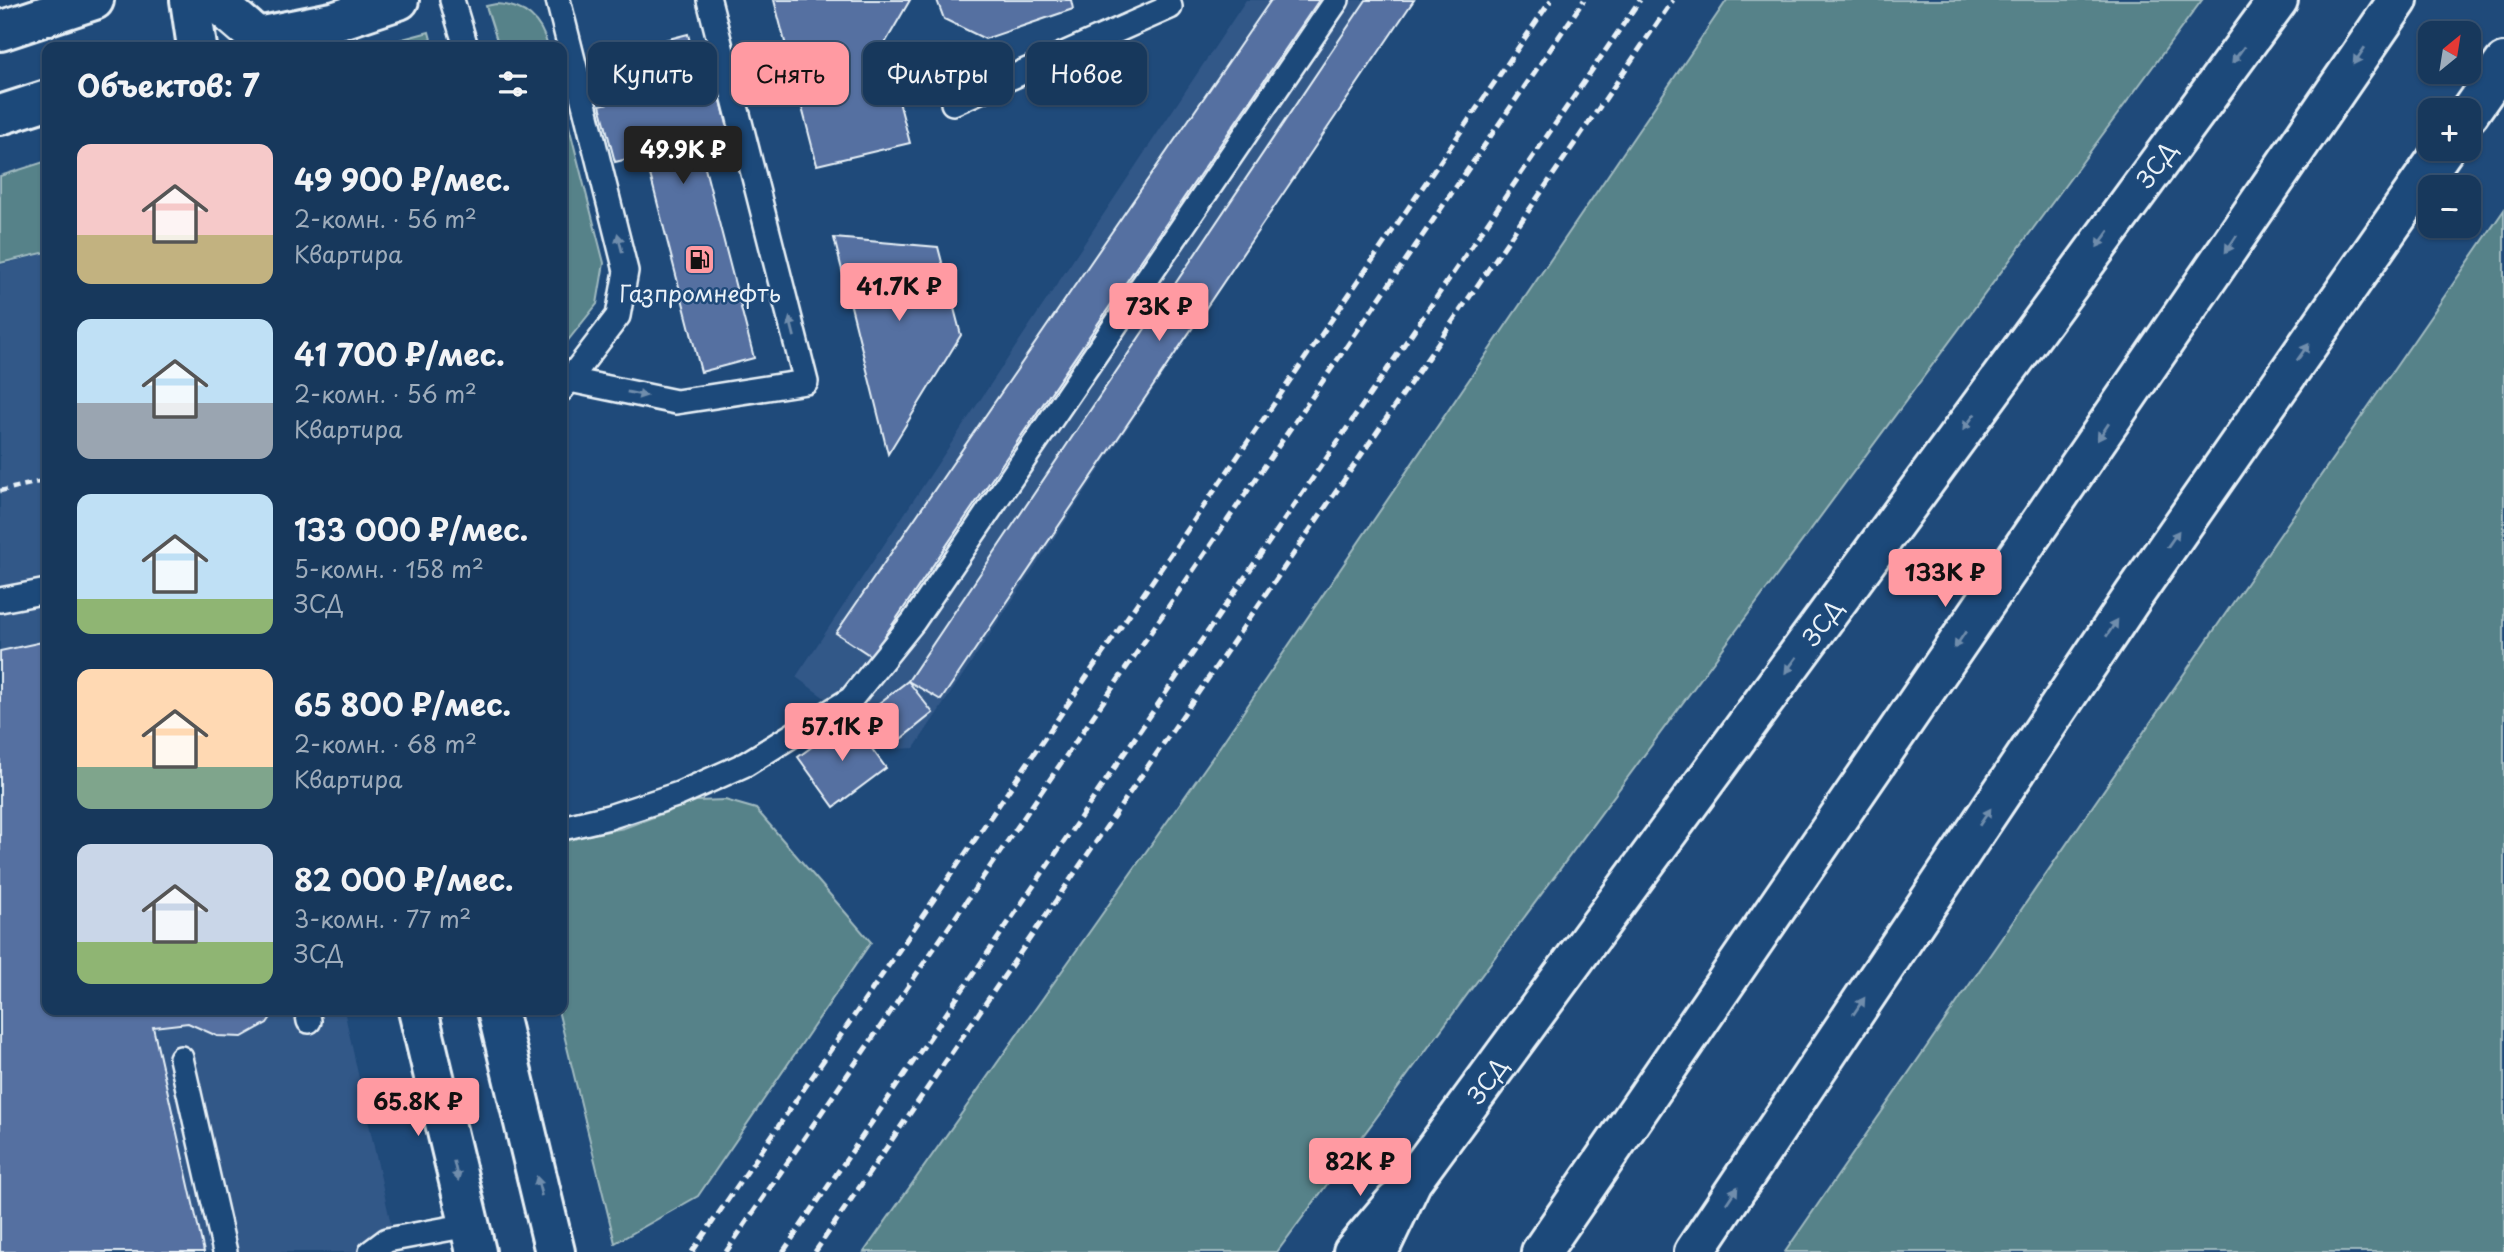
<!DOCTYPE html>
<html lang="ru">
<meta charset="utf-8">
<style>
body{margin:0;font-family:"Playpen Sans",sans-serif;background:#244365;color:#f1f3f6;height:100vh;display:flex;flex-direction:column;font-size:26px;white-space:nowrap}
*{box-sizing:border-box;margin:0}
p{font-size:23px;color:#9eacbb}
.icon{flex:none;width:38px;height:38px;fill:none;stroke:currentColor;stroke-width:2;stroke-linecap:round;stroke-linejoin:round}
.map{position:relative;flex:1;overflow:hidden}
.sheet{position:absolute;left:42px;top:42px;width:525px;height:973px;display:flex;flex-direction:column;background:#17385c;border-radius:14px;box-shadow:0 2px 5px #0004,0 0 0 2px #365272}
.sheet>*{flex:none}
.guide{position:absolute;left:588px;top:42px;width:665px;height:63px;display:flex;gap:14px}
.needle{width:46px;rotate:30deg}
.tools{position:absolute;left:2418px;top:21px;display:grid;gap:14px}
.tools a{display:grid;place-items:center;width:63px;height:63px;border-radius:14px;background:#17385c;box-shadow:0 2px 5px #0004,0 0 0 2px #365272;font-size:35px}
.price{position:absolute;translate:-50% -60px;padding:0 16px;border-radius:7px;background:#ff9aa2;color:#111;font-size:23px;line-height:46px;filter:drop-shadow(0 2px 4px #0008)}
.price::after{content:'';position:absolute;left:50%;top:42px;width:21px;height:16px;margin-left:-10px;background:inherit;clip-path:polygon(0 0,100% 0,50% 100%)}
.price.current{background:#222;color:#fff}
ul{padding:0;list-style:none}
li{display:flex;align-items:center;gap:21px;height:175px;padding:0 35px}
li span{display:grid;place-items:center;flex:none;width:196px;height:140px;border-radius:14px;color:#555}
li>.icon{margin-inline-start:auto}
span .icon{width:84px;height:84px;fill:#fffc;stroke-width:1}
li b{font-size:30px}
h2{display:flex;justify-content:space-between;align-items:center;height:84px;padding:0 35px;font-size:30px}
.tag{padding:0 24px;border-radius:14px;background:#17385c;box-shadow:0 2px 5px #0004,0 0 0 2px #365272;font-size:24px;line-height:63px}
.tag.current{background:#ff9aa2;color:#111}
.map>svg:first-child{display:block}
.built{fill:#335888}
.green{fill:#578289;stroke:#a0bac0;stroke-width:2}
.building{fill:#5470a1;stroke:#e8f1f8;stroke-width:2}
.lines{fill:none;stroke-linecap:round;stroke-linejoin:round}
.lane-casing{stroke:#e8f1f8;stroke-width:28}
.street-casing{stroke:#e8f1f8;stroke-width:44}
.secondary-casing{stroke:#e8f1f8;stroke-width:44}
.highway-casing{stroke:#e8f1f8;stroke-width:44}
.path{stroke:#e8f1f8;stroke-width:4.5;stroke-dasharray:7 5;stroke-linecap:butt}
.lane{stroke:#1f4a7a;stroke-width:23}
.street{stroke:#1f4a7a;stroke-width:38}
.secondary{stroke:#1f4a7a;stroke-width:38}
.highway{stroke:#1f4a7a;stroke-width:38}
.rail{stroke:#e8f1f8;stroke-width:5;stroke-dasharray:10 5;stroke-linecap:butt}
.oneway{fill:#6f8dac}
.labels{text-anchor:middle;stroke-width:5;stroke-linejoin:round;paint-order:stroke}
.street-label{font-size:23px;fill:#e8f1f8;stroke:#1f4a7a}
.poi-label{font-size:23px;fill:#e8f1f8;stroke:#1f4a7a}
</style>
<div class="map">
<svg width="2504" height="1252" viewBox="0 0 2504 1252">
<rect width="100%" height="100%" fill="#1f4a7a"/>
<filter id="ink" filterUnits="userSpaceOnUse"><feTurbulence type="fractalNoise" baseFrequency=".0143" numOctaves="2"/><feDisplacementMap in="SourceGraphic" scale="14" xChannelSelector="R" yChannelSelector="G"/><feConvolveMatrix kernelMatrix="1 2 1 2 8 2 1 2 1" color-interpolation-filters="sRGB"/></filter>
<g filter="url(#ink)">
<g class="built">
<polygon points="1246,0 1413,0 914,748 895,749 796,677"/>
<polygon points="47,253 47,1010 344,1010 397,1252 0,1252 0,265"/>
</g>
<g class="green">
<polygon points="1727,0 2202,0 1277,1252 864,1252 1212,758"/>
<path d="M496 4C525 6 541 19 548 47H499L486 6Z"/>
<polygon points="429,32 433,47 384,47 388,43"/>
<polygon points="562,99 604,263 597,304 562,348"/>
<polygon points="47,161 47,252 0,263 0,176"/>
<polygon points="2504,210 2504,1252 1785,1252"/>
<polygon points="725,800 756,809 871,942 698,1196 615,1243 558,1010 562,1010 562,840 624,828 696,801"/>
</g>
<g class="building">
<polygon points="774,0 910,0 884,45 910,143 817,165"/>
<polygon points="937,0 1071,0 1073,9 985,39 944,19"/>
<polygon points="1271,0 1319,0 871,656 836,633"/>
<polygon points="1366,0 1414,0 941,700 908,681"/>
<polygon points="688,34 699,79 715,76 729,133 698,141 754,358 701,372 645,155 615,162 600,105 630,98 618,52"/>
<polygon points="834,238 938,247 961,335 888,454"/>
<polygon points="47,641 47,1010 276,1010 267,1023 242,1037 217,1036 188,1023 153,1027 204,1252 0,1252 0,651"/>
<polygon points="908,681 933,713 897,742 870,710"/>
<polygon points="850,719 886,768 834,807 798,757"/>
</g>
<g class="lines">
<defs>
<g id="lane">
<polyline points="452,0 466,47"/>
<polyline points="558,0 626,271 618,316 562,389"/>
<polyline points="953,103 1170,7 1168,0"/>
<polyline points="570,380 676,402 806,382 709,0"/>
<polyline points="0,600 47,591"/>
<polyline points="562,828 609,817 679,794 746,764 851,699 913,622 1337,0"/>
<polyline points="307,1010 309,1021"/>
<polyline points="181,1058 225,1252"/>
<polyline points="371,1252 387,1240 469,1225"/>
</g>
<polyline id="street" points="257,37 336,21 399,0"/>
<g id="secondary">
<polyline points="190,0 197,47"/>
<polyline points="214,0 257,37"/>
<polyline points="0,31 94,0"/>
<polyline points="0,115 47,100"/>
<polyline points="418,1010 476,1252"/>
<polyline points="497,1010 555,1252"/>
<polyline points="1353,1252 1395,1202"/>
<polyline points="1541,1252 2398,0"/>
</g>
<g id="highway">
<polyline points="2469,113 2504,63"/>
<polyline points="1378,1252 1412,1181 2278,0"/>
<polyline points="1694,1252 2134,595 2444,149"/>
</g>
</defs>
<use href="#lane" class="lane-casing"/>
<use href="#street" class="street-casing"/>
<use href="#secondary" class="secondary-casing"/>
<use href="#highway" class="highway-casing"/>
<polyline class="path" points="0,491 47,480"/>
<use href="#lane" class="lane"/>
<use href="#street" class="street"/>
<use href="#secondary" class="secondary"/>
<use href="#highway" class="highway"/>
<g class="rail">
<polyline points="692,1252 1551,0"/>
<polyline points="726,1252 1584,0"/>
<polyline points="783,1252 1640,0"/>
<polyline points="815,1252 1673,0"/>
</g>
</g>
<defs><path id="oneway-solid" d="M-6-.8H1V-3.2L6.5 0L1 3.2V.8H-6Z" transform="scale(1.75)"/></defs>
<g class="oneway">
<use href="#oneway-solid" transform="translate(2238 55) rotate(126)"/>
<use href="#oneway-solid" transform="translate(2359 56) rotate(124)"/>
<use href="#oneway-solid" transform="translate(2103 239) rotate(126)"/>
<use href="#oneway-solid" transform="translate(620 243) rotate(-104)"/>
<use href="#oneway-solid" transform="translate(2231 244) rotate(124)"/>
<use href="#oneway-solid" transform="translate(792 327) rotate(-104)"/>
<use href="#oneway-solid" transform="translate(2303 352) rotate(-55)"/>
<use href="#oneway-solid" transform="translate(637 394) rotate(12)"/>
<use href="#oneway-solid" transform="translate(1969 422) rotate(126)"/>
<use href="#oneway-solid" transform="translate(2103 432) rotate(124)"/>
<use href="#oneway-solid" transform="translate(2173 539) rotate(-55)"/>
<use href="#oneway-solid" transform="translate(2112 628) rotate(-56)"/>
<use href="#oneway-solid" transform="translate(1960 640) rotate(124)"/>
<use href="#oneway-solid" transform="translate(1791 665) rotate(126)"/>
<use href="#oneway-solid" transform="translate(1985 817) rotate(-56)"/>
<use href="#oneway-solid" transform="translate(1859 1006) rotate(-56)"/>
<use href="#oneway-solid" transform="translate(456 1171) rotate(77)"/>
<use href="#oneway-solid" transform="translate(539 1186) rotate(-104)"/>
<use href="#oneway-solid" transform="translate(1732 1195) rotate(-56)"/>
</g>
</g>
<defs>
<symbol id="fuel-square" viewBox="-11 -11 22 22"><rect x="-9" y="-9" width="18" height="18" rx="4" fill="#ff9aa2" stroke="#1f4a7a"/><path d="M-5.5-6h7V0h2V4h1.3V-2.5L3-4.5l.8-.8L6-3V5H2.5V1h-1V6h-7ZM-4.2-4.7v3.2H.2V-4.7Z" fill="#111"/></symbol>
</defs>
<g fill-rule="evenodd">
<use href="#fuel-square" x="682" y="242" width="35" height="35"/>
</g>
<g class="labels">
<g class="street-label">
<text transform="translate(2157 165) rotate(-54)" y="8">ЗСД</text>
<text transform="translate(1823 623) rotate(-54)" y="8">ЗСД</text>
<text transform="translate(1488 1081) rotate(-54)" y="8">ЗСД</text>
</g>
<g class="poi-label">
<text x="700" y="302">Газпромнефть</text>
</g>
</g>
</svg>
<div class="tools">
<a><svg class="needle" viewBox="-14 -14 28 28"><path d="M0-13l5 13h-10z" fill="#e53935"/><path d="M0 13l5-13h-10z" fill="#9eacbb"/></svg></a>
<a>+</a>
<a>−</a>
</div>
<b class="price current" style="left:683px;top:186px">49.9K ₽</b>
<b class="price" style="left:899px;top:323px">41.7K ₽</b>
<b class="price" style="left:1159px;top:343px">73K ₽</b>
<b class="price" style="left:1945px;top:609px">133K ₽</b>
<b class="price" style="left:842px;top:763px">57.1K ₽</b>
<b class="price" style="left:418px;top:1138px">65.8K ₽</b>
<b class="price" style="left:1360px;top:1198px">82K ₽</b>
<div class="guide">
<a class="tag">Купить</a>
<a class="tag current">Снять</a>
<a class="tag">Фильтры</a>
<a class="tag">Новое</a>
</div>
<section class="sheet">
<h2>Объектов: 7<svg class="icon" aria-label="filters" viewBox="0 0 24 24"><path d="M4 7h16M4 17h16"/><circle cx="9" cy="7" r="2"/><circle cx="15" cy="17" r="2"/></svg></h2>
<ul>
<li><span style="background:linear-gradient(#f6c9c9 65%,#c2b280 0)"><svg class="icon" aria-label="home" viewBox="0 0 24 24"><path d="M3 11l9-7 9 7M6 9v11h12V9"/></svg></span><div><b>49 900 ₽/мес.</b><p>2-комн. · 56 m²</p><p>Квартира</p></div></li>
<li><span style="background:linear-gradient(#bfe0f5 60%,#9aa5b1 0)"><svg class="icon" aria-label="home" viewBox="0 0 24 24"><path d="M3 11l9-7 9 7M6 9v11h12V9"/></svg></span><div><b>41 700 ₽/мес.</b><p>2-комн. · 56 m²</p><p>Квартира</p></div></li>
<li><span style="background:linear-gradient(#bfe0f5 75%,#8fb573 0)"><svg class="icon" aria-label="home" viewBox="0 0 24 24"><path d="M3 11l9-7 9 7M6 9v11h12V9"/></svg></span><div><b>133 000 ₽/мес.</b><p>5-комн. · 158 m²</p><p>ЗСД</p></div></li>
<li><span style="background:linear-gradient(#ffd9b3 70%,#7fa58c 0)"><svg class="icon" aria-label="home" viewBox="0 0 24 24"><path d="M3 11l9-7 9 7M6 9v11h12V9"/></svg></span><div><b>65 800 ₽/мес.</b><p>2-комн. · 68 m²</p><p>Квартира</p></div></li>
<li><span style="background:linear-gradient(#c9d6e8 70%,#8fb573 0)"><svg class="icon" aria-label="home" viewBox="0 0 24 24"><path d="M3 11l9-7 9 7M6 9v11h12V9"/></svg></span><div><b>82 000 ₽/мес.</b><p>3-комн. · 77 m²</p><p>ЗСД</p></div></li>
</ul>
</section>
</div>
